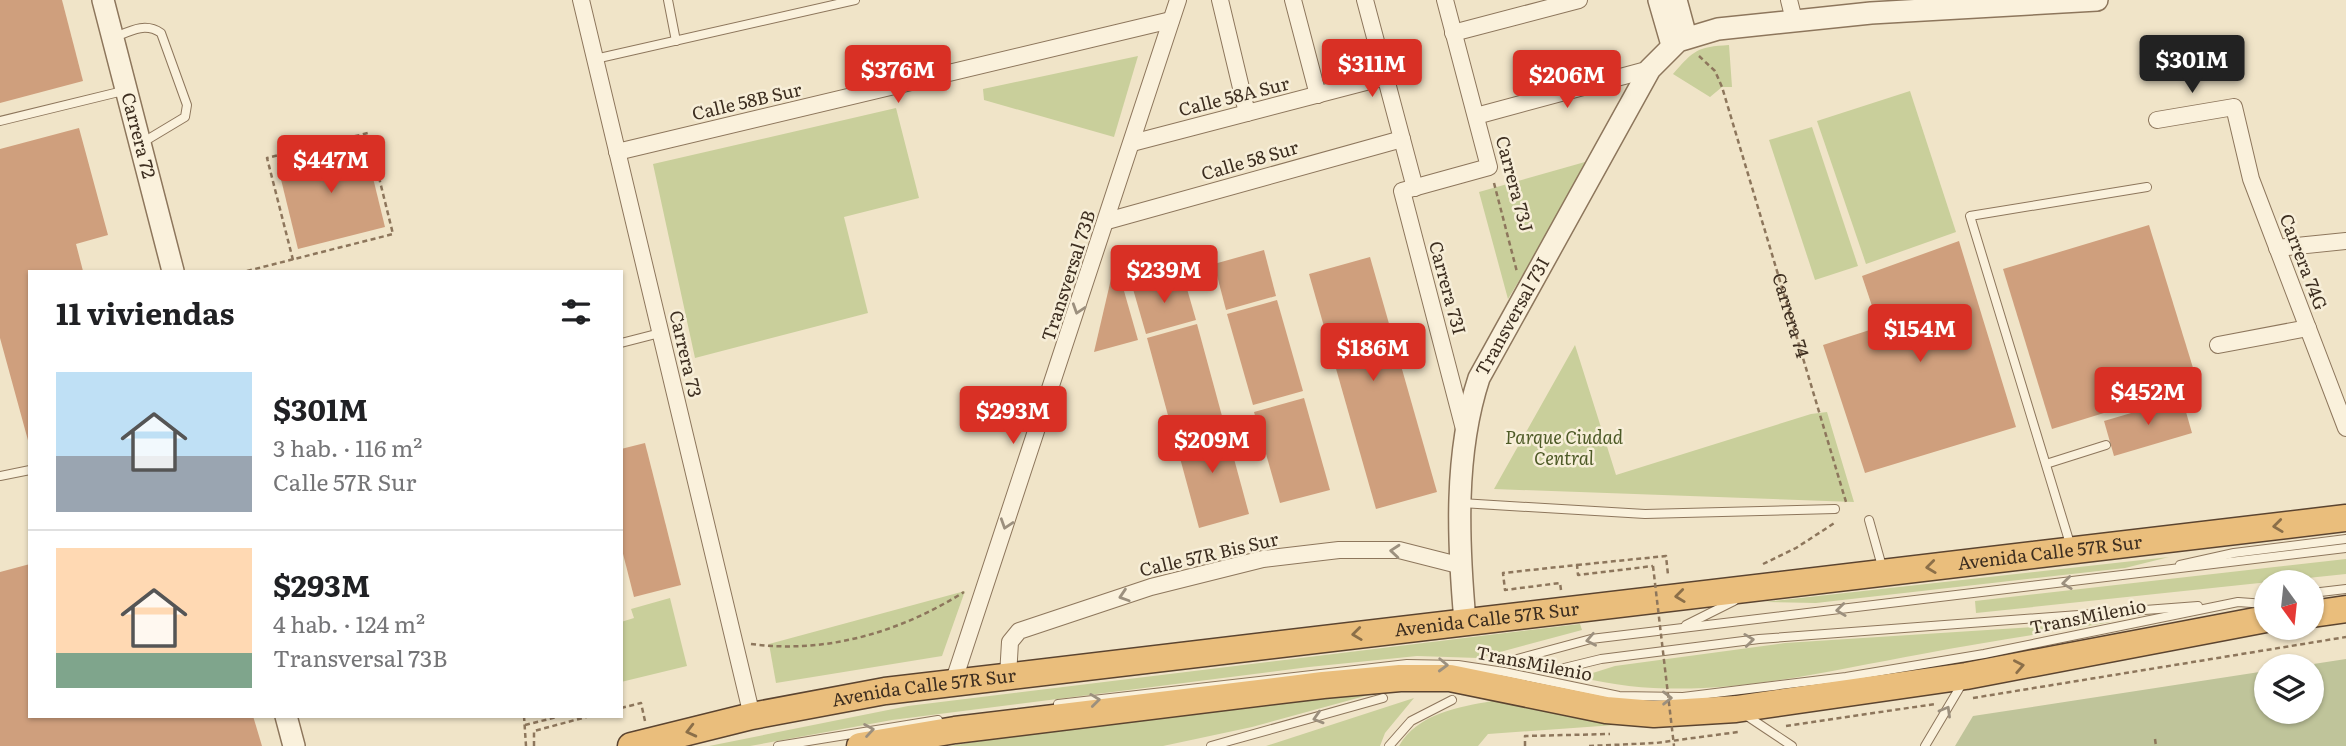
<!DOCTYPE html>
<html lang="es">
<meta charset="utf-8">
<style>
body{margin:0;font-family:Literata,serif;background:#f2f2f2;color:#202124;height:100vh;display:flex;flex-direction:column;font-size:26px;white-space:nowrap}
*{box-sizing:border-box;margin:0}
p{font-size:23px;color:#757577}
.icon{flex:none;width:38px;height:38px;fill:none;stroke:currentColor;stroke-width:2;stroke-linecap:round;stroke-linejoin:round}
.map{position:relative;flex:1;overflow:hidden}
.panel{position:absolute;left:28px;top:270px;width:595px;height:448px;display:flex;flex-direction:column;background:#fff;border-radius:0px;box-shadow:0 2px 5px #0004}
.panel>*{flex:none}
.needle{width:46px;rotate:165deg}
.controls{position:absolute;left:2254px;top:570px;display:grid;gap:14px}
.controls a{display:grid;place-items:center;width:70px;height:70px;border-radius:50%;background:#fff;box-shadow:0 2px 5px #0004;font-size:35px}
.price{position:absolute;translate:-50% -60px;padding:0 16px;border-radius:7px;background:#d93025;color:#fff;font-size:23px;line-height:46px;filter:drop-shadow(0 2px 4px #0008)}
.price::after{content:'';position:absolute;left:50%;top:42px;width:21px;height:16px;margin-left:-10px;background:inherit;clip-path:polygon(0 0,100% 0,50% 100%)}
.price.active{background:#222;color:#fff}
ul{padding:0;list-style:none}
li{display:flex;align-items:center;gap:21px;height:175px;padding:0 28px}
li+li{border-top:2px solid #e0e0e0}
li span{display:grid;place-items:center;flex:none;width:196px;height:140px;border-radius:0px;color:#555}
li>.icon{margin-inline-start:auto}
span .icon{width:84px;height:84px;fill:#fffc;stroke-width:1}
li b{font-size:30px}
h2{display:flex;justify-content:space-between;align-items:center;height:84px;padding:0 28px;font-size:30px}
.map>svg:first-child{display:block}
.green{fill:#c9cf9b}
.cemetery{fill:#bfc49a}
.building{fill:#cf9f7d}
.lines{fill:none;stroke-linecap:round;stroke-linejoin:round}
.service-casing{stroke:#8d765c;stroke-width:10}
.minor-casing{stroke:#8d765c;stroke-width:18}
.tertiary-casing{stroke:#8d765c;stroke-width:24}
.trunk-casing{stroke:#5b4430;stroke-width:29}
.path{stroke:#8d765c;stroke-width:2.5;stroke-dasharray:5 3.5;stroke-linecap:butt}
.service{stroke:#faf1dc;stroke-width:8}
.minor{stroke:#faf1dc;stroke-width:16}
.tertiary{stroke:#faf1dc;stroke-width:21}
.trunk{stroke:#eabe7c;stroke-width:26}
.path-bridge{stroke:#8d765c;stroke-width:2.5;stroke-dasharray:5 3.5;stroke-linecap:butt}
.oneway{stroke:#9c907e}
.oneway2{stroke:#8b6f49}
.labels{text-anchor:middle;stroke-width:5;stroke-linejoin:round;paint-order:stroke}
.street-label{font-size:18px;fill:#3d2e20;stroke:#f7eed8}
.park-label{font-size:18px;font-style:italic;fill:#4d5a26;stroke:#f7eed8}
</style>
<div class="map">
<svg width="2346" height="746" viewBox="0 0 2346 746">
<rect width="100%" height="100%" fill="#f0e4c8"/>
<g class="green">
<path d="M1729 45 1732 87H1722L1710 97 1673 74C1694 50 1697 47 1729 45Z"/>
<polygon points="1138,56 1114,137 984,100 983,89"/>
<polygon points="1910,91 1956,232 1866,264 1817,121"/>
<polygon points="896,108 919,198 844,217 868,313 695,358 653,164"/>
<polygon points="1812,127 1858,266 1815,280 1769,140"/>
<polygon points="1592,160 1508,299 1479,192"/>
<polygon points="1575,345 1616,475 1811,414 1827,412 1854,502 1494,489"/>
<polygon points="2169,557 2125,568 1816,603 1765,602"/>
<polygon points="2346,559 2346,574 1976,613 1975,601"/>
<polygon points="965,591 942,656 776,683 769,644"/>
<polygon points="670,598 687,666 621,682 621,622 634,618 631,609"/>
<path d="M2111 622C2048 633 1985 642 1922 654 1810 674 1693 706 1580 677L1615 666 1785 643Z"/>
<polygon points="1580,624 1582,630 1478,658 1417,656 1309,667 892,720 750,746 709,746 908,706"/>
<polygon points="1376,693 1252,727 1163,746 948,746 1134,718"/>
<polygon points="1414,698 1385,733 1380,746 1266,746"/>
<path d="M1492 701 1615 725 1488 734 1478 746H1399C1418 713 1459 707 1492 701Z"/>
</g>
<polygon class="cemetery" points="2346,659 2346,746 1955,746 1973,716 2266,671 2266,712 2312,712 2312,667 2294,667"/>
<g class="building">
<polygon points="0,0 62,0 83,81 0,103"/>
<polygon points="79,128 108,235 76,244 83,271 30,271 29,444 0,338 0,149"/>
<polygon points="364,141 385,227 298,249 277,163"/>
<polygon points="2149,225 2198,384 2052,429 2003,269"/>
<polygon points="1959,241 2016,427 1865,473 1823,345 1879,327 1862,276"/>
<polygon points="1264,250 1276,296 1226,310 1214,264"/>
<polygon points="1370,257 1437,492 1376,509 1309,274"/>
<polygon points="1183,275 1196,320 1146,334 1133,289"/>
<polygon points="1120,277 1138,340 1094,352 1111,279"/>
<polygon points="1277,300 1303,391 1253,405 1227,314"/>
<polygon points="1197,324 1222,416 1172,430 1147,338"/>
<polygon points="1304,398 1330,490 1280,503 1254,412"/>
<polygon points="2182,398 2192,433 2114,456 2104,421"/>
<polygon points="1224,422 1249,514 1199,528 1174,436"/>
<polygon points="645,443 681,585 634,597 621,546 621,449"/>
<polygon points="30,564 30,716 253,716 262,746 0,746 0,572"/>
</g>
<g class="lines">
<defs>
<g id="service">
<polyline points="668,0 676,41"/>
<path d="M113 38C130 31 145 22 161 33L187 105 185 117 140 144"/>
<polyline points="595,59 855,0"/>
<polyline points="0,121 123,91"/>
<polyline points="621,343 660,333"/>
<polyline points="2046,464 2106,445"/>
<polyline points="0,476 30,470"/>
<polyline points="1461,503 1645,514 1835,509"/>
<polyline points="1869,520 1883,570"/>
<polyline points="2071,547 1970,216 2147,187"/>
<polyline points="2180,565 2234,553 2346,539"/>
<polyline points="2312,593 2346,589"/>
<polyline points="1686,625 1734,601"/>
<polyline points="1517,659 1591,639 2346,548"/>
<polyline points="1560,669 1601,659 1759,639 2198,606"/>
<polyline points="1058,704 1407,664 1458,665 1504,672 1619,696 1683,697 1846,677 1984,654 2238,602 2266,604"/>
<polyline points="1744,714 1792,746"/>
<polyline points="778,746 938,720"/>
<polyline points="1211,746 1383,698"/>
<polyline points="1389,746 1411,721 1452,700"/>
<polyline points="1925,746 1963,682"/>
</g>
<g id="minor">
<polyline points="581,0 752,716"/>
<polyline points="1220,0 1247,113"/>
<polyline points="1293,0 1318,95"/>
<polyline points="1365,0 1415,188"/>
<polyline points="1445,0 1489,167 1402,191 1464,429"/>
<polyline points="1789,0 1794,20"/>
<polyline points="1453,33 1579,0"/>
<polyline points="1476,116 1650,69"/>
<polyline points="2157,120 2234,107 2251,179 2346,428"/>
<polyline points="1132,143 1385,77"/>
<polyline points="617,152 1171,20"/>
<polyline points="1107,221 1402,139"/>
<polyline points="2277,248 2346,241"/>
<polyline points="2218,345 2308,328"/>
<polyline points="1008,676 1010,642 1019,631 1151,587 1263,559 1339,550 1399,550 1462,566"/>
<polyline points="953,683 1178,0"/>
</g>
<g id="tertiary">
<path id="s2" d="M103 0 173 271"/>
<polyline points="1659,0 1672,45"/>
<polyline points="1676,0 1686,37"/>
<path id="s3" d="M1465 621C1458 542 1454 454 1479 378L1650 69 1678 41 1718 29 1871 13 2097 0"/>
<polyline points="286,716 294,746"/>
</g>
<g id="trunk">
<polyline points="2312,614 2346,609"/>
<path id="s4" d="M631 746 752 716 885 691 2346 518"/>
<polyline points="860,746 955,730 1323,685 1400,678 1450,678 1606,710 1654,714 1736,709 1966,676 2266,619"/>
</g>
</defs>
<use href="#service" class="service-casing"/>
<use href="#minor" class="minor-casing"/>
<use href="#tertiary" class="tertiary-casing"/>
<use href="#trunk" class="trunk-casing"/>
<g class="path">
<path id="s1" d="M1699 56 1715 71 1722 87 1846 502"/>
<polyline points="1494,183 1517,272"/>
<polyline points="247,271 393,234 368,133 267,158 293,260"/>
<polyline points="1763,564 1796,548 1836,522"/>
<polyline points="1577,565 1666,556 1668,575"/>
<polyline points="1561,590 1560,583 1505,590 1503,573 1577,565 1578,575 1653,566"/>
<path d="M751 644C827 654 900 632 964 592"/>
<polyline points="1973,698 2346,637"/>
<polyline points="621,708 641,703 645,721"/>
<polyline points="524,716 526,746"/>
<polyline points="525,725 561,716"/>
<polyline points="1786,726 1935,704"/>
<polyline points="2155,739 2156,746"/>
<polyline points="534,746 534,731 590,716"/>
<polyline points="1525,746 1525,736 1610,734"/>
<polyline points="1589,746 1656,743 1738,732"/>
</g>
<use href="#service" class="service"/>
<use href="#minor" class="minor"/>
<use href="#tertiary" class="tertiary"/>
<use href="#trunk" class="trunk"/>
<polyline class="path-bridge" points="1653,566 1674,746"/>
</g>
<defs><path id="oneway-chevron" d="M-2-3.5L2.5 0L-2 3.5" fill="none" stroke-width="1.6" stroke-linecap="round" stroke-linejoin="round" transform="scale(1.75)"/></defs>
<g class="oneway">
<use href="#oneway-chevron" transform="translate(1078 309) rotate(108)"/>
<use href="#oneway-chevron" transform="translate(1006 524) rotate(108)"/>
<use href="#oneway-chevron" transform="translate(1395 551) rotate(-175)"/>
<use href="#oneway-chevron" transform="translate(2067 583) rotate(173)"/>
<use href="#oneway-chevron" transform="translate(1124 596) rotate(162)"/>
<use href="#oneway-chevron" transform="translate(1841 610) rotate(173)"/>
<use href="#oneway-chevron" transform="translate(1591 640) rotate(169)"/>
<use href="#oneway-chevron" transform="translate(1749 640) rotate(-7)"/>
<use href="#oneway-chevron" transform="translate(1443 665) rotate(2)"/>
<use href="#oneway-chevron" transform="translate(1667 698) rotate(-1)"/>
<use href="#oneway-chevron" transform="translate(1095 700) rotate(-7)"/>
<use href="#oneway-chevron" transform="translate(1946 711) rotate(-60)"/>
<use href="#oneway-chevron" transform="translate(1318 718) rotate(163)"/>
<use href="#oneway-chevron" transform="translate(869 730) rotate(-9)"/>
</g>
<g class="oneway2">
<use href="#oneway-chevron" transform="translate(2278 526) rotate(173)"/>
<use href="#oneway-chevron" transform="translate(1931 567) rotate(173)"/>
<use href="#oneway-chevron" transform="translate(1680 596) rotate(173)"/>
<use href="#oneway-chevron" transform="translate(1357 634) rotate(173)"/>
<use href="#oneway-chevron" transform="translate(2019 666) rotate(-11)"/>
<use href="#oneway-chevron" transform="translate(691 731) rotate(166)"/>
</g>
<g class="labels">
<g class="street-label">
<text transform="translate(1234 97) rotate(-14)" y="6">Calle 58A Sur</text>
<text transform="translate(747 102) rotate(-13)" y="6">Calle 58B Sur</text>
<text dy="6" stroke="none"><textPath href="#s2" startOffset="140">Carrera 72</textPath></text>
<text transform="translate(1250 161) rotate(-16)" y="6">Calle 58 Sur</text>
<text transform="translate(1514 184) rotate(75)" y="6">Carrera 73J</text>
<text transform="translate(2303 262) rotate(69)" y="6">Carrera 74G</text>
<text transform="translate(1069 276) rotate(-72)" y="6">Transversal 73B</text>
<text transform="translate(1447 288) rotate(75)" y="6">Carrera 73I</text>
<text dy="6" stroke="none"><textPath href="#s1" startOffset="278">Carrera 74</textPath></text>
<text dy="6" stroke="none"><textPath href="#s3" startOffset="315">Transversal 73I</textPath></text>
<text transform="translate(685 354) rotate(77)" y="6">Carrera 73</text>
<text dy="6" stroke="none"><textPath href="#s4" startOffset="1433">Avenida Calle 57R Sur</textPath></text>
<text transform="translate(1209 555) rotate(-13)" y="6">Calle 57R Bis Sur</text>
<text transform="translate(2088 617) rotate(-11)" y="6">TransMilenio</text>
<text dy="6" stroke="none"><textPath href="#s4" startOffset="866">Avenida Calle 57R Sur</textPath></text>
<text transform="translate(1534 664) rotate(11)" y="6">TransMilenio</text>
<text dy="6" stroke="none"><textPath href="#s4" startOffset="299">Avenida Calle 57R Sur</textPath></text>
</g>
<g class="park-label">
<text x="1564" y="444">Parque Ciudad<tspan x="1564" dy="21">Central</tspan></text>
</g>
</g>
</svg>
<div class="controls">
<a><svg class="needle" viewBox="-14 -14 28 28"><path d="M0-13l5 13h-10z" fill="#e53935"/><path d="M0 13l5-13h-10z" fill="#757577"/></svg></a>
<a><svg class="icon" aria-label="layers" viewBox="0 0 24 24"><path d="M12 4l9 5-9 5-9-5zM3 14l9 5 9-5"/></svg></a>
</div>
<b class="price active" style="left:2192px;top:95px">$301M</b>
<b class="price" style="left:1372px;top:99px">$311M</b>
<b class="price" style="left:898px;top:105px">$376M</b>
<b class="price" style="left:1567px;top:110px">$206M</b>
<b class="price" style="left:331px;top:195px">$447M</b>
<b class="price" style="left:1164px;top:305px">$239M</b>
<b class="price" style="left:1920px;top:364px">$154M</b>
<b class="price" style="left:1373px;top:383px">$186M</b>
<b class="price" style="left:2148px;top:427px">$452M</b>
<b class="price" style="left:1013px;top:446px">$293M</b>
<b class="price" style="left:1212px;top:475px">$209M</b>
<section class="panel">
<h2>11 viviendas<svg class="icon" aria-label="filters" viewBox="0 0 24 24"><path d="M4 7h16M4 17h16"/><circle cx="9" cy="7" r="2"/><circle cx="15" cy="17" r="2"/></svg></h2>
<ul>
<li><span style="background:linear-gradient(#bfe0f5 60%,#9aa5b1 0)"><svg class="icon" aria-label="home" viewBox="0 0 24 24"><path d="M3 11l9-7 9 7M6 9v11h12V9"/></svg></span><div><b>$301M</b><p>3 hab. · 116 m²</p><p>Calle 57R Sur</p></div></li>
<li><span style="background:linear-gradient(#ffd9b3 75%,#7fa58c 0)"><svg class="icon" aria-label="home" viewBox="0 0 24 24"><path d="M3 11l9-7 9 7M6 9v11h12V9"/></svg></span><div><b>$293M</b><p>4 hab. · 124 m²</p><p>Transversal 73B</p></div></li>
</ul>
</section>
</div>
